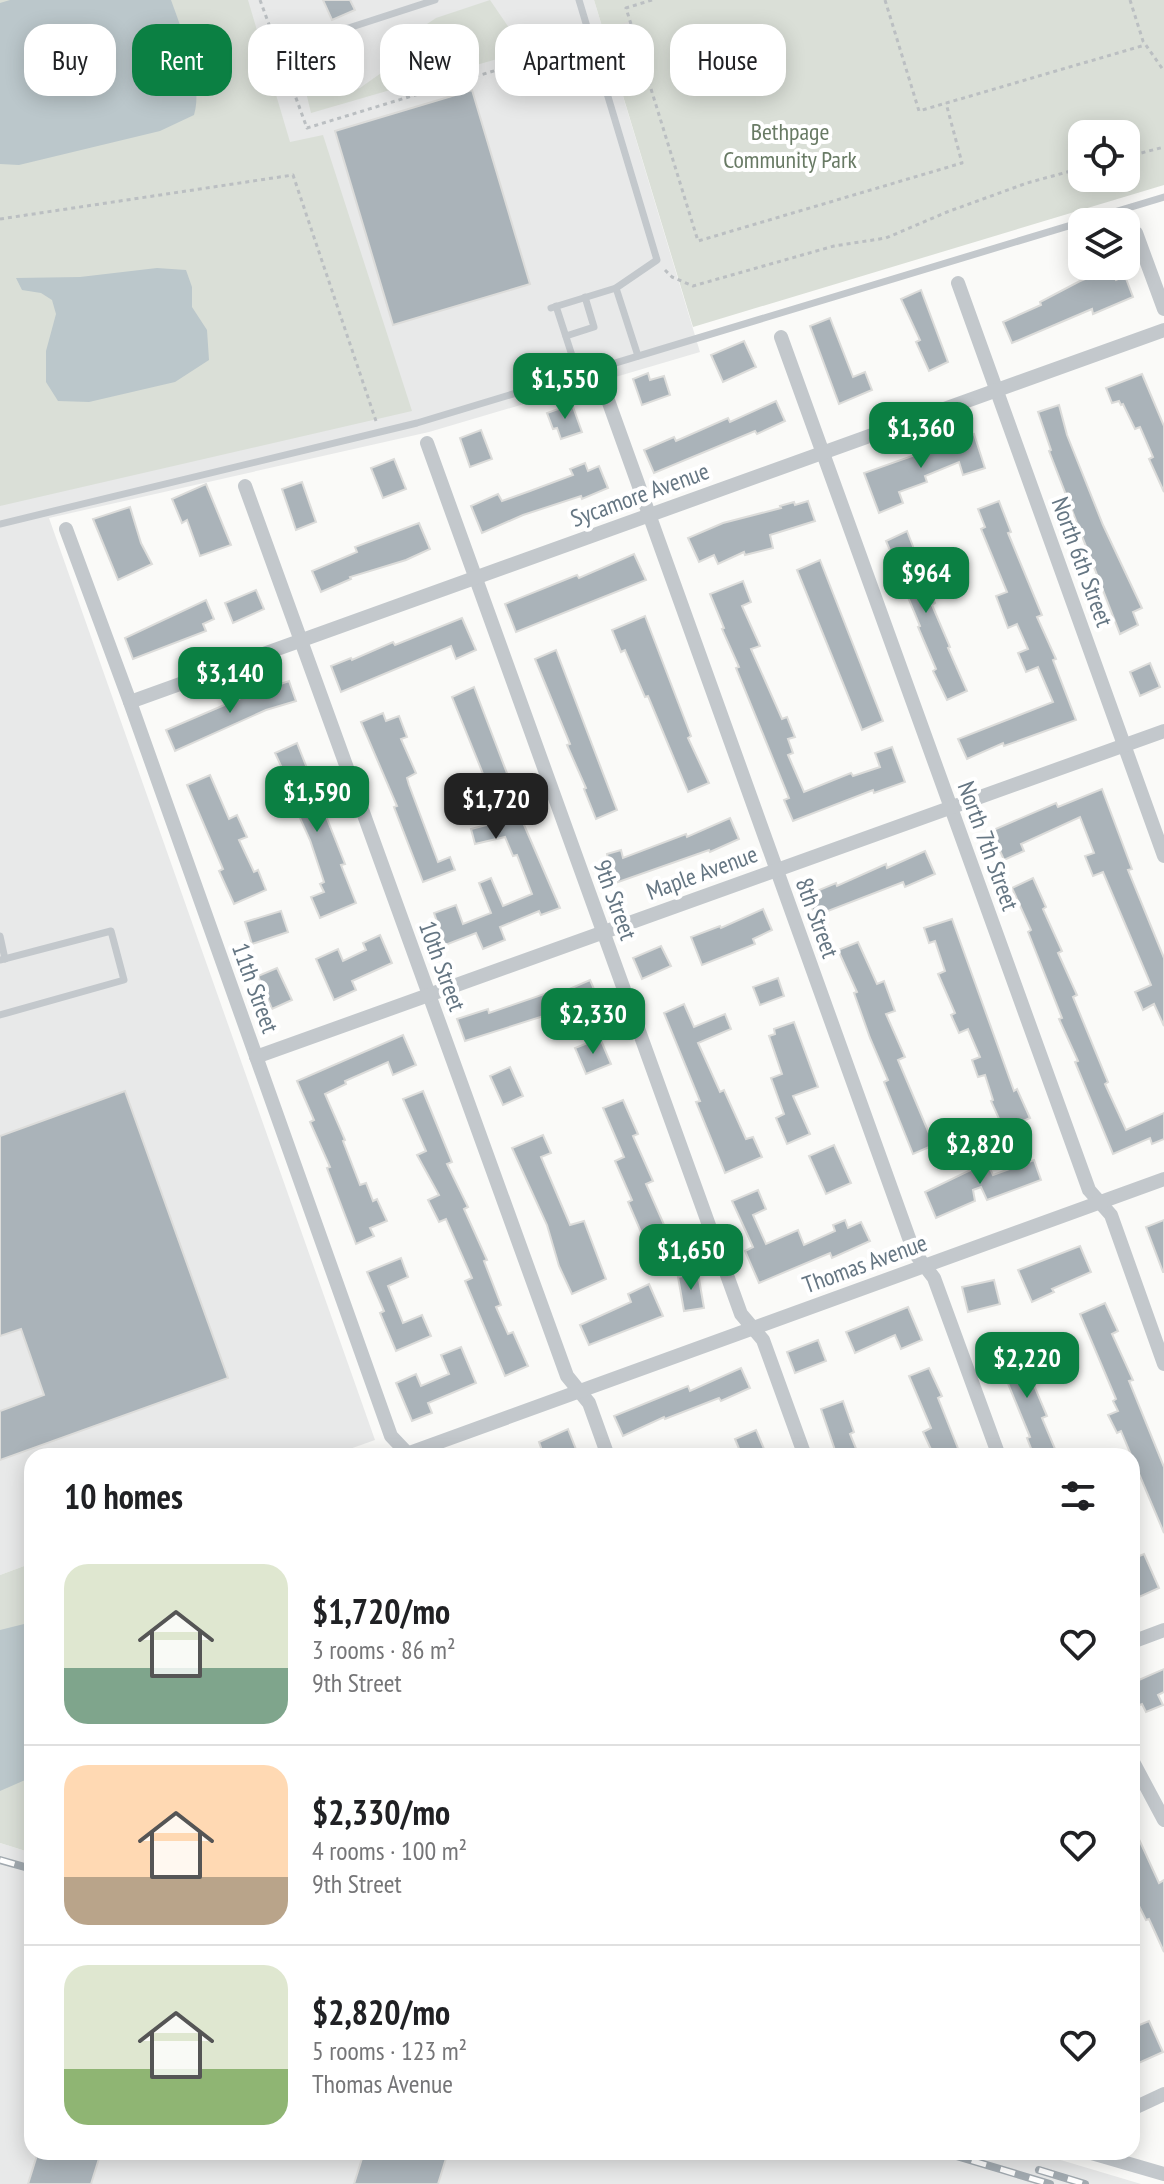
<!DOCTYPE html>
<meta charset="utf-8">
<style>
body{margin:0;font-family:"PT Sans Narrow",sans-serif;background:#f2f2f2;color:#202124;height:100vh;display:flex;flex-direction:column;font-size:30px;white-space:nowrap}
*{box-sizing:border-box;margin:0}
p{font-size:26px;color:#757577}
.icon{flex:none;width:44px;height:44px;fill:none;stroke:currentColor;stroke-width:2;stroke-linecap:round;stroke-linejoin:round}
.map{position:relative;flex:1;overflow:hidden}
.panel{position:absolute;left:24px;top:1448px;width:1116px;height:712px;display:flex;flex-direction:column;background:#fff;border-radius:24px;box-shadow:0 4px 20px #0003}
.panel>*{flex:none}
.hud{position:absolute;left:24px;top:24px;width:1116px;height:72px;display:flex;gap:16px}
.controls{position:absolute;left:1068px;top:120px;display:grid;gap:16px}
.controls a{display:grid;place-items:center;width:72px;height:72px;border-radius:16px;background:#fff;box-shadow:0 4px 20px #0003;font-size:40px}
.price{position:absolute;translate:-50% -68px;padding:0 18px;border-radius:16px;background:#0b8043;color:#fff;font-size:26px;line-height:52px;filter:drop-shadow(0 2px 4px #0008)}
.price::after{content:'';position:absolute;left:50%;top:48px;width:24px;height:18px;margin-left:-12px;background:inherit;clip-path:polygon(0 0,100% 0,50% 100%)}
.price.on{background:#222;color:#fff}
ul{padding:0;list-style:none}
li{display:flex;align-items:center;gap:24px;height:200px;padding:0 40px}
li+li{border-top:2px solid #e0e0e0}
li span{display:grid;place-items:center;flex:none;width:224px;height:160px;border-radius:24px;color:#555}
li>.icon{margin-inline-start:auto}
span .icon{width:96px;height:96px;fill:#fffc;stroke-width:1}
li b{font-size:34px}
h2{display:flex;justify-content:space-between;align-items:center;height:96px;padding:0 40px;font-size:34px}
.tag{padding:0 28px;border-radius:24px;background:#fff;box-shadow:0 4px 20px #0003;font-size:28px;line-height:72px}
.tag.on{background:#0b8043;color:#fff}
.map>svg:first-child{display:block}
.built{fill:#e8e9e9}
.green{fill:#dadfd7;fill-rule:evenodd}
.water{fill:#bbc7cb}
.building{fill:#aab3b9;stroke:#dcdcda;stroke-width:2}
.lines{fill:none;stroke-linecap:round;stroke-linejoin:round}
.path{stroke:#bbbfc2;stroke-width:3;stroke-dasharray:4 4;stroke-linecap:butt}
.lane{stroke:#c3c8cc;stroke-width:7}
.street{stroke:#c3c8cc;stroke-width:14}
.rail-casing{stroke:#a2aab0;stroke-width:8}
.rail{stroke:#fff;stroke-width:5;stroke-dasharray:15;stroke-linecap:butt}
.labels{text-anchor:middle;stroke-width:8;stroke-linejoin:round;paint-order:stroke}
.park-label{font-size:24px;fill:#687a64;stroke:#fff}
.street-label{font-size:24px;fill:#657683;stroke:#fff}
</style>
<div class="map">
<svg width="1164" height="2184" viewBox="0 0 1164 2184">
<rect width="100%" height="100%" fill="#fafaf8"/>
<g class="built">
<polygon points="0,0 594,0 700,352 429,432 49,518 375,1440 330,1456 32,1456 32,1563 0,1575"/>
<polygon points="0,1843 32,1853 32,2152 1034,2152 1141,2184 0,2184"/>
</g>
<g class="green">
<polygon points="0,0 248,0 290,142 323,135 412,411 0,506"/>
<polygon points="490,0 525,51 311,113 299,63 306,51 325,56 340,92 360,88 384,71 397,44 436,18"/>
<path d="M594 0H1164V185L693 327ZM1082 134H1126V178H1082Z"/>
<polygon points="32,1563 32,1853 0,1843 0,1575"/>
</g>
<g class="water">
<path d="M10 0H171C182 31 204 84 194 115L160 131 19 165 0 164V3Z"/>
<polygon points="157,268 186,270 192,287 192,307 207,330 209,360 175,382 89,402 58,401 46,382 46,351 56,314 52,300 41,293 22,290 16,278 80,277"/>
<polygon points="32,1622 32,1777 0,1791 0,1630"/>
</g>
<g class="building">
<polygon points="323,0 350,0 355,10 332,20"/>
<polygon points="628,23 640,59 619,67 606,30"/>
<polygon points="472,90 530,284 393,325 335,131"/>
<polygon points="1111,269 1116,280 1125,276 1133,297 1093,314 1092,309 1012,343 1003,322 1041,305 1040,302 1080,281"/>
<polygon points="921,290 948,362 929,371 916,342 920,340 901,299"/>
<polygon points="830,318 853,377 865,372 872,390 839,404 810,326"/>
<polygon points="744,341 756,367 723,382 711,355"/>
<polygon points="648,373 650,380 664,376 670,395 642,405 633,379"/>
<polygon points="1142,374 1164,426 1164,492 1149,459 1153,457 1140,427 1135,429 1123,404 1121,405 1119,401 1112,403 1106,388"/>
<polygon points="776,401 785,421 757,434 755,431 654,473 644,450 674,437 676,441 728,418 730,422"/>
<polygon points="572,404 582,432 561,439 557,428 553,429 547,413"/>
<polygon points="1059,405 1067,435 1103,525 1142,608 1133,612 1138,625 1120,634 1049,451 1051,450 1038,412"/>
<polygon points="481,430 492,459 470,467 460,438"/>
<polygon points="974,434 985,468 963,475 959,462 925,476 927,482 899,492 903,503 879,513 864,473"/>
<polygon points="394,459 406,489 383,498 371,468"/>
<polygon points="585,463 588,471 599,466 608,488 582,499 581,496 523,515 482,533 471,506 498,494 502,501 530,491 573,475 570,469"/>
<polygon points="302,482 316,522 296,530 282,489"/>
<polygon points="206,484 231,545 200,556 187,520 182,523 172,499"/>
<polygon points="808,501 815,521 770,535 773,548 745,555 744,552 718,564 714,555 699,562 688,538 723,523 781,508 780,506 794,502 795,505"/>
<polygon points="999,501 1011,532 1008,533 1042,615 1037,617 1056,659 1053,660 1076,720 1004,746 1003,743 967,759 958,739 1053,702 1038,667 1026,672 1018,653 1028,649 1017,624 1008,628 996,596 1007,592 981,529 985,527 978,509"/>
<polygon points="130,507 141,543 152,564 118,580 93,519"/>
<polygon points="419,523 430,549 406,560 350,577 351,579 321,592 312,571 357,552 355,547"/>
<polygon points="907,531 935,603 932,605 950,647 948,648 967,691 947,700 933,671 936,669 918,627 920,626 902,583 904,583 886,541"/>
<polygon points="634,554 646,580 516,632 505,604 577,575 579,578"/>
<polygon points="820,560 883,721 862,730 797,570"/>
<polygon points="743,581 751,602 742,606 760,646 751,649 782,719 787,717 795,737 788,739 793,753 788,755 804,792 851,773 853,776 880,767 875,753 892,747 905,782 874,793 873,790 793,821 784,800 789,798 736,668 739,667 722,629 724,628 710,594"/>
<polygon points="256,590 264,609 233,623 225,603"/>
<polygon points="206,600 214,619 203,624 206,631 133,659 125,638"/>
<polygon points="645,616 691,736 688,738 709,783 688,792 648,696 645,697 625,650 621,652 612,630"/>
<polygon points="462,618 476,650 456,659 451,646 341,692 331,666 351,658 352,660 393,642 395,645"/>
<polygon points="556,650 617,810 596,819 584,789 586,788 567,745 570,744 535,659"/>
<polygon points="1150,663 1160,687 1140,696 1130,672"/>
<polygon points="289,681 296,701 266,710 175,751 166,730 243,697"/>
<polygon points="474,687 518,802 515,804 560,908 541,915 539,911 500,927 505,940 483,949 476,933 440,947 436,936 441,933 434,913 456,905 463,924 491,913 479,883 491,878 503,906 532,894 517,855 513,856 505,837 475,844 471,829 502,821 452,697"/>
<polygon points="383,713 386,721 399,716 407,737 401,739 416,773 407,778 409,785 438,862 450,857 455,870 423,882 394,807 397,806 361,722"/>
<polygon points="297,743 345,864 341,865 356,903 320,918 311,897 324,892 320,884 324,882 310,840 290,796 294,794 275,753"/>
<polygon points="210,775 229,819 237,815 247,837 239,840 254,872 258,870 266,890 234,904 219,871 223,869 187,785"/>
<polygon points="1102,789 1132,869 1128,870 1164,958 1164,1026 1154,1004 1143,1010 1135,992 1151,985 1103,872 1093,876 1085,856 1094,853 1080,817 1021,844 1024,851 1004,860 991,831 1056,803 1058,807"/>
<polygon points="730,818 739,839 710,852 709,850 607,886 601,866 609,863 607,854 621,850 623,858 686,834 687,837"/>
<polygon points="925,851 935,874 905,887 903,882 815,916 807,895 836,883 837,886 886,864 887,868"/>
<polygon points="1033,878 1046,907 1043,909 1062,951 1058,953 1077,995 1073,997 1108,1082 1105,1084 1126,1130 1164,1113 1164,1139 1152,1144 1150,1138 1113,1154 1075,1062 1078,1061 1059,1019 1062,1018 1028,932 1031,930 1012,888"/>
<polygon points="763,909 772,930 753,939 755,944 702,965 691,937 720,926 721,928"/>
<polygon points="281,911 288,932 252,944 245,922"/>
<polygon points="952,919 1014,1091 1017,1089 1030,1118 1004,1130 991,1101 993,1100 985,1075 978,1077 972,1060 980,1057 968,1029 959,1033 951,1015 955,1013 938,974 945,971 935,941 929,943 924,928"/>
<polygon points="380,935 392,963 352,981 356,990 334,1000 316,959 338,949 343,961 366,950 363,943"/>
<polygon points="858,942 877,984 884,981 895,1011 886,1014 905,1057 898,1060 934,1145 913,1154 884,1082 888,1080 870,1038 854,993 857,992 838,950"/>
<polygon points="661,946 671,966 642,979 633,958"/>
<polygon points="277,968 292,1000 272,1009 258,976"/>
<polygon points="778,978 784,996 760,1005 753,987"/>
<polygon points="590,980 604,1012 582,1021 575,1006 465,1041 457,1019 488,1009 489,1013 550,992 551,997"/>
<polygon points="684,1004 694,1027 725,1014 731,1029 698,1043 720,1092 724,1090 746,1139 753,1137 762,1157 725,1173 696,1102 700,1101 664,1013"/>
<polygon points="794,1022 818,1087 793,1096 810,1134 787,1144 776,1118 784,1114 771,1078 782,1074 769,1036 775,1034 774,1029"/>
<polygon points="403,1035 416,1065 393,1075 388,1062 345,1081 346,1084 325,1094 345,1140 343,1141 360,1185 366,1183 373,1201 377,1199 387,1221 370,1228 374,1236 356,1244 327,1168 330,1167 310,1122 314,1120 297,1081"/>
<polygon points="600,1038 611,1064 586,1074 575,1048"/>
<polygon points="510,1067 523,1096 503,1105 490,1076"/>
<polygon points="125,1091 228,1378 0,1460 0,1411 44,1395 21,1329 0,1336 0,1136"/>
<polygon points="423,1091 452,1162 447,1164 468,1207 464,1209 487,1260 484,1261 501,1305 496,1307 508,1334 513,1332 528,1366 505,1376 465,1281 472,1278 446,1219 439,1222 428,1200 439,1195 417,1155 426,1151 403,1099"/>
<polygon points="623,1100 638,1134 633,1136 653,1181 646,1184 669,1236 647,1246 628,1202 632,1200 615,1161 624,1157 603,1108"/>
<polygon points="543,1135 551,1153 541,1157 570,1225 584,1221 606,1279 572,1294 559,1266 547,1225 512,1148"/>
<polygon points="834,1145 851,1183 826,1194 809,1156"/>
<polygon points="1034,1160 1041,1180 987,1200 981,1187 973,1190 975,1201 936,1218 925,1192 987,1162 993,1175"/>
<polygon points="758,1190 766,1209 753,1215 766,1244 798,1230 804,1245 835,1231 833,1225 845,1220 848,1228 861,1222 870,1241 832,1258 830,1253 759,1283 745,1251 753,1247 732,1201"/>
<polygon points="1164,1220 1164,1272 1163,1272 1146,1227"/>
<polygon points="1080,1246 1091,1272 1052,1289 1054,1292 1032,1302 1018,1270"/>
<polygon points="401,1258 408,1277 388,1286 403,1323 422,1315 431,1336 396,1351 380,1313 384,1311 367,1272"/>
<polygon points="698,1273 704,1308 684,1311 678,1277"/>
<polygon points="994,1280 1000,1304 968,1312 962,1287"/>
<polygon points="649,1284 663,1316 589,1345 580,1325 631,1302 628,1294"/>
<polygon points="1105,1303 1118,1331 1112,1334 1133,1380 1129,1381 1164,1467 1164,1533 1121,1431 1117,1433 1108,1415 1118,1411 1113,1401 1116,1399 1080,1314"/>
<polygon points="908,1307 922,1340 901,1349 895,1335 855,1353 846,1332"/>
<polygon points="818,1340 826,1361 795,1373 787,1352"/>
<polygon points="1016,1343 1047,1416 1042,1418 1058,1456 1034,1456 1027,1438 1030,1437 995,1352"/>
<polygon points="461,1347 476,1383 428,1403 432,1413 412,1421 396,1383 416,1374 421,1386 449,1374 441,1355"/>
<polygon points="741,1368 750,1388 721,1401 719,1398 665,1419 664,1417 623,1436 614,1416 688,1386 690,1391"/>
<polygon points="929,1368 942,1396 938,1398 961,1456 934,1456 923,1432 931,1428 909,1376"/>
<polygon points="843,1401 854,1432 850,1434 859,1456 837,1456 821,1409"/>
<polygon points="568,1429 577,1452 567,1456 544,1456 539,1442"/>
<polygon points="756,1430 767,1456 742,1456 735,1439"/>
<polygon points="1144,1554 1159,1588 1139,1597 1132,1582 1132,1559"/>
<polygon points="1164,1669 1164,1692 1158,1695 1163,1705 1146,1712 1142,1704 1132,1708 1132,1683"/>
<polygon points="1132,1824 1159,1883 1164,1880 1164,1952 1149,1919 1146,1920 1139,1906 1132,1910"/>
<polygon points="1149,2021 1163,2052 1132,2066 1132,2028"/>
<polygon points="38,2152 101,2152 91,2184 28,2184"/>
<polygon points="364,2152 448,2152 438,2184 354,2184"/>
</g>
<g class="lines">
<g class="path">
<polyline points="260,0 307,128 510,66"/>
<polyline points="652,0 626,8 698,241 962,163 946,103"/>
<polyline points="885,0 919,111 1145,45"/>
<polyline points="1130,0 1143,41 1164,71"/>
<polyline points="1126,157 1164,147"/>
<polyline points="0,219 293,175 376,421"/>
<polyline points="665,270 672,277 693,286 834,246 886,238 947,212 1027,183 1082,168"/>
</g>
<g class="lane">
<polyline points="579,0 657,260 616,288 638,356"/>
<polyline points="330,34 435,0"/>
<polyline points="556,306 578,374"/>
<polyline points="551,308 616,288"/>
<polyline points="566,336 594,327 585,297"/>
<polyline points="0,524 417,423 1164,197"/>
<polyline points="0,936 5,959"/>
<polyline points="0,960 111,931 124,980 0,1015"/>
</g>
<g class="street">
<polyline points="1136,233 1164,309"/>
<polyline points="958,283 1164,856"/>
<polyline points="781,337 1089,1190 1111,1215 1164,1364"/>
<polyline points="604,389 914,1252 934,1278 999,1456"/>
<polyline points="427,443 741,1314 763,1340 805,1456"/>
<polyline points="245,486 567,1376 589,1403 608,1456"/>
<polyline points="66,529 130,702 391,1436 410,1456"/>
<polyline points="130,702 1164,330"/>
<polyline points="256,1057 1164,731"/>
<polyline points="401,1456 1164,1179"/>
<polyline points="1132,1642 1164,1630"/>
<polyline points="1132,1760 1164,1820"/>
<polyline points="1132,2109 1164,2094"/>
<polyline points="1088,2152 1164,2174"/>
</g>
<defs>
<g id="rail">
<polyline points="0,1860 32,1869"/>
<polyline points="943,2152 1050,2184"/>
<polyline points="1039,2170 1085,2184"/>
</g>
</defs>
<use href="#rail" class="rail-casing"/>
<use href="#rail" class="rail"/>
</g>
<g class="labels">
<g class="park-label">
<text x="790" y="140">Bethpage<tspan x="790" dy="28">Community Park</tspan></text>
</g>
<g class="street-label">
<text transform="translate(640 495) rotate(-20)" y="8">Sycamore Avenue</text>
<text transform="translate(1082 562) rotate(70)" y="8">North 6th Street</text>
<text transform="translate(988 846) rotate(70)" y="8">North 7th Street</text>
<text transform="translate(702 873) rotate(-20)" y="8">Maple Avenue</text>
<text transform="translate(615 900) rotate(70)" y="8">9th Street</text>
<text transform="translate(817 918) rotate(70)" y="8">8th Street</text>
<text transform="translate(442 966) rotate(70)" y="8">10th Street</text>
<text transform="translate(255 988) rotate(70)" y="8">11th Street</text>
<text transform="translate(865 1264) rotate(-20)" y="8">Thomas Avenue</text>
</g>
</g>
</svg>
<div class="controls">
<a><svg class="icon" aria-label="locate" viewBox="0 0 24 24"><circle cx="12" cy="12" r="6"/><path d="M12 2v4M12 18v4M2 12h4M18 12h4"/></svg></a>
<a><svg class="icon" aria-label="layers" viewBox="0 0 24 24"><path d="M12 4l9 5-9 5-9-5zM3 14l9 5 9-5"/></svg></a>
</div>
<b class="price" style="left:565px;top:421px">$1,550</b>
<b class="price" style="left:921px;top:470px">$1,360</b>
<b class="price" style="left:926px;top:615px">$964</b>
<b class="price" style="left:230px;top:715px">$3,140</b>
<b class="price" style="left:317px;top:834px">$1,590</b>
<b class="price on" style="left:496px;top:841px">$1,720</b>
<b class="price" style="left:593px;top:1056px">$2,330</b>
<b class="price" style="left:980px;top:1186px">$2,820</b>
<b class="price" style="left:691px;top:1292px">$1,650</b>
<b class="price" style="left:1027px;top:1400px">$2,220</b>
<div class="hud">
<a class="tag">Buy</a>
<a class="tag on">Rent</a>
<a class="tag">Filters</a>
<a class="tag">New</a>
<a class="tag">Apartment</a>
<a class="tag">House</a>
</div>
<section class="panel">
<h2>10 homes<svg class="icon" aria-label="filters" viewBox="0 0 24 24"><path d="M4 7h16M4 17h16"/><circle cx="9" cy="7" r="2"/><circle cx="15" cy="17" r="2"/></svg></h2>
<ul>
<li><span style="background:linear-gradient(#dfe7d0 65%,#7fa58c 0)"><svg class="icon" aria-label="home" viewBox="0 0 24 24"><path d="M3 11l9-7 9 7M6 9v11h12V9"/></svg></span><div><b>$1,720/mo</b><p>3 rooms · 86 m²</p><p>9th Street</p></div><svg class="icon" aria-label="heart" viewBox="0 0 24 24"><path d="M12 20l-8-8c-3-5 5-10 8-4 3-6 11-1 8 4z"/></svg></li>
<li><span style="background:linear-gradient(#ffd9b3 70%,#b9a48a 0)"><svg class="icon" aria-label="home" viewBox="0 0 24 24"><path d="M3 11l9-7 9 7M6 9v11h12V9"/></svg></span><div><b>$2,330/mo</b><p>4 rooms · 100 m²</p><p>9th Street</p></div><svg class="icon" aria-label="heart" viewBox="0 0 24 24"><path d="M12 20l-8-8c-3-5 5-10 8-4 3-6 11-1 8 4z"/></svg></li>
<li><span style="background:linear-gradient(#dfe7d0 65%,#8fb573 0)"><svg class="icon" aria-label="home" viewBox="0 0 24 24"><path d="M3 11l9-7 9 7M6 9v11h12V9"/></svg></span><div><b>$2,820/mo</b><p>5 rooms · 123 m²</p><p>Thomas Avenue</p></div><svg class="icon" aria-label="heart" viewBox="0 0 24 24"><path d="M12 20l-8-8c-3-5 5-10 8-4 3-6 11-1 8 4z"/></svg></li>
</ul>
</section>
</div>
